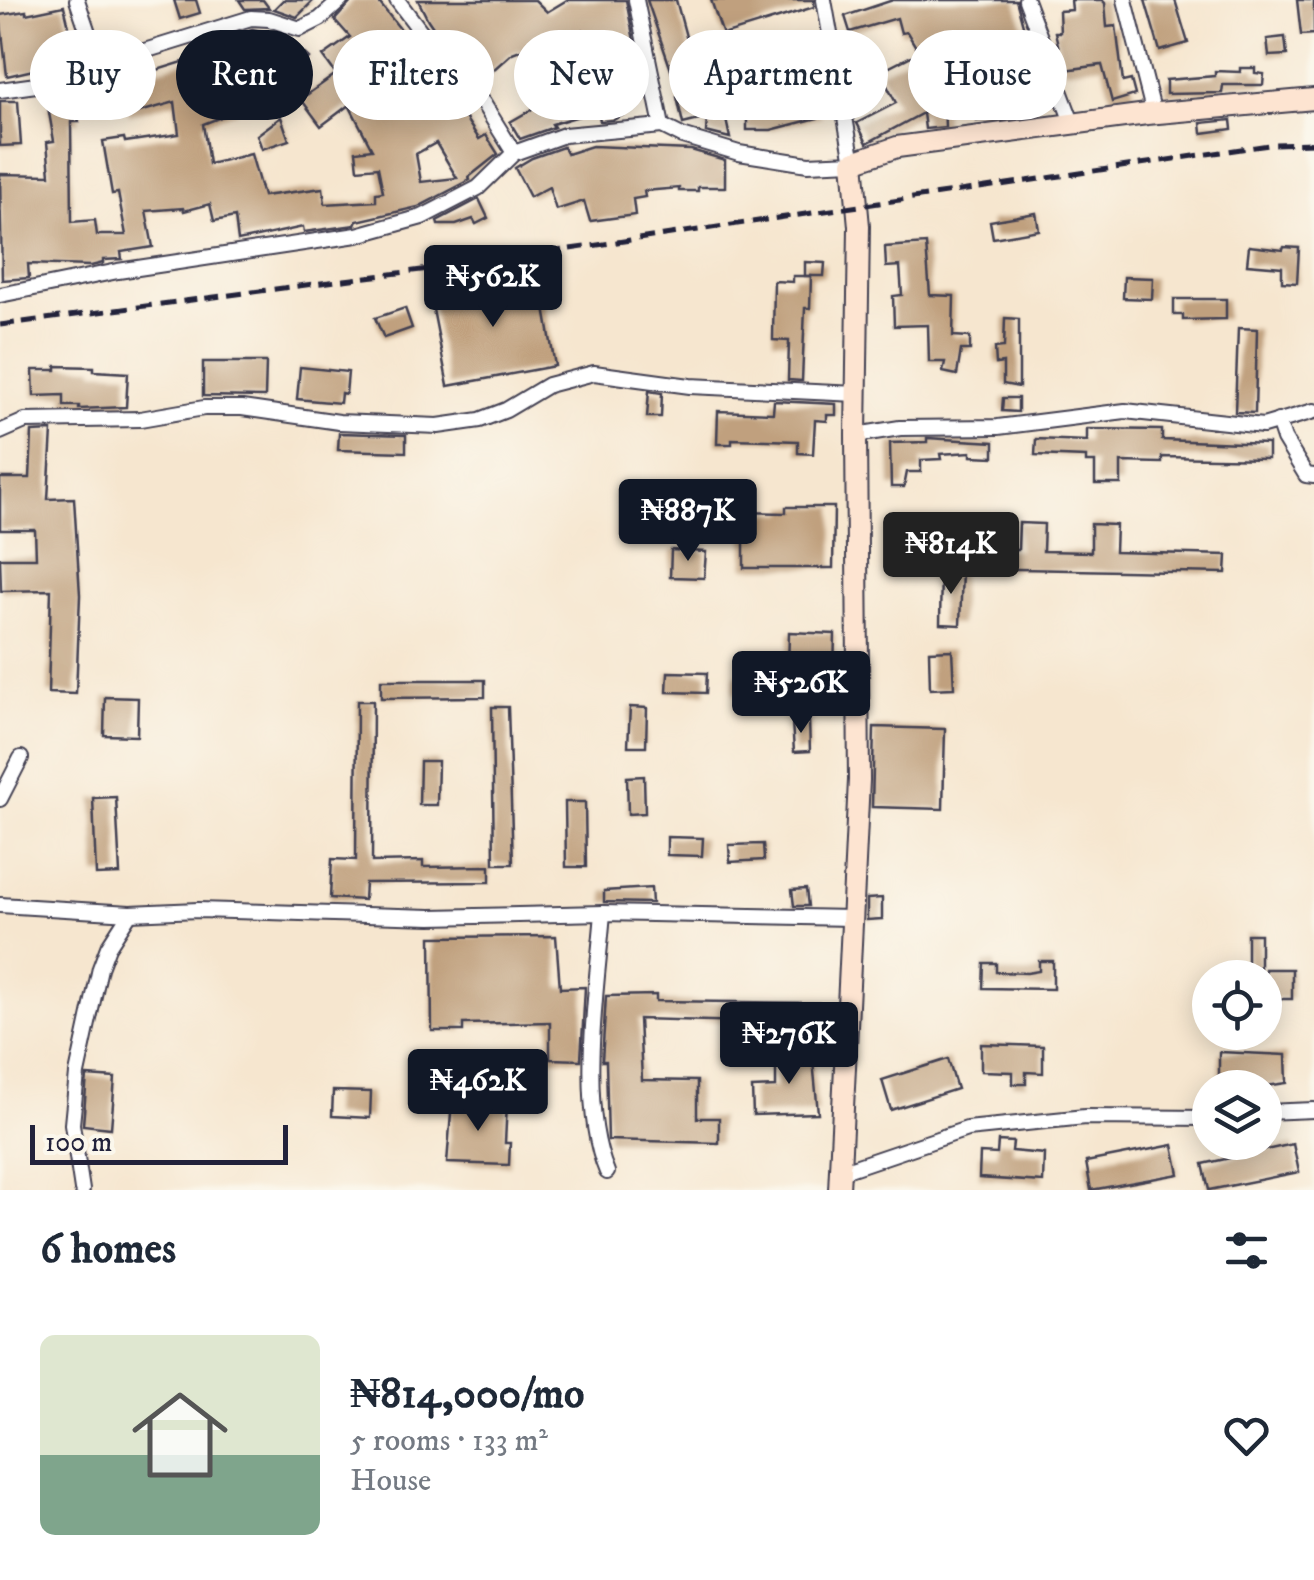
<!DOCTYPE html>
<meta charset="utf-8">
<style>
body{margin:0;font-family:"IM FELL DW Pica",serif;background:#f6f6f7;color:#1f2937;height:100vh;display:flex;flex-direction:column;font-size:38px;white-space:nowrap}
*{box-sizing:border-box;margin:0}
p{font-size:32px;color:#747a83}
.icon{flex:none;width:55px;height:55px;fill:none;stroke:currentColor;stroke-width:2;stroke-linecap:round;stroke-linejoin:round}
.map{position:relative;height:1190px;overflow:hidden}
.details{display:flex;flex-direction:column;background:#fff;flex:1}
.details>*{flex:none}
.top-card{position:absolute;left:30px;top:30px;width:1255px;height:90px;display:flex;gap:20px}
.fabs{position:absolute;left:1192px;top:960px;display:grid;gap:20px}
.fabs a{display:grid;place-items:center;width:90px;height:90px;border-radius:50%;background:#fff;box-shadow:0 5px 25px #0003;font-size:50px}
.scale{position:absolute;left:30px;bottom:25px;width:258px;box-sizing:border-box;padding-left:10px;border:5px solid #22223b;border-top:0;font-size:28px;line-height:35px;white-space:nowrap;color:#22223b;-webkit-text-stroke:8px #fbf7ec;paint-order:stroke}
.price{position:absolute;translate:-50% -85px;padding:0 22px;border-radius:10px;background:#111827;color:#fff;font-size:32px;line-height:65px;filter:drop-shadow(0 2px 5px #0008)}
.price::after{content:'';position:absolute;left:50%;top:60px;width:30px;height:22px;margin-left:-15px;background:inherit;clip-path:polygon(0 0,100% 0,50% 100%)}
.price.on{background:#222;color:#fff}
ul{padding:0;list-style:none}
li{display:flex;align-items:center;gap:30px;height:250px;padding:0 40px}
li+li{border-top:2px solid #e0e1e3}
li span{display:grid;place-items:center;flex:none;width:280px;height:200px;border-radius:15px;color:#555}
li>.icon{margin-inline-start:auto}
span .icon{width:120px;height:120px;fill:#fffc;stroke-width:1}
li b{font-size:42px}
h2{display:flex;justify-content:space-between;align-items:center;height:120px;padding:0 40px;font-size:42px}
.tag{padding:0 35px;border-radius:45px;background:#fff;box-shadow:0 5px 25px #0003;font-size:35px;line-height:90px}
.tag.on{background:#111827;color:#fff}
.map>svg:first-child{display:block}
.building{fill:#c0a07e;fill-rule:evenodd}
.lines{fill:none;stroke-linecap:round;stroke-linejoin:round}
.street-casing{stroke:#423f51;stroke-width:18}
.secondary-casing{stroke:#423f51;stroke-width:24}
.street{stroke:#fff;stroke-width:14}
.secondary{stroke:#fde4d1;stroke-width:20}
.rail{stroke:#22223b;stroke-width:5;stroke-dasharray:15 8;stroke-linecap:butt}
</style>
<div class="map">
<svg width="1314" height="1190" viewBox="0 0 1314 1190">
<rect width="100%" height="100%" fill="#fbf7ec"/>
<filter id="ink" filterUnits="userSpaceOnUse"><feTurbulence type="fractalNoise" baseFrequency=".01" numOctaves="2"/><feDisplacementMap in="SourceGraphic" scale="20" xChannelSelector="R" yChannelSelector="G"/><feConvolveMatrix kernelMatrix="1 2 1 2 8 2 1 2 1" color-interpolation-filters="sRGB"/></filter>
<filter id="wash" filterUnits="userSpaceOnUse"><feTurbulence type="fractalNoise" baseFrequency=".0048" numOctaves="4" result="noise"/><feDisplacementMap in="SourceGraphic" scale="40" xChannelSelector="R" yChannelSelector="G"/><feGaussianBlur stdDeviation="2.25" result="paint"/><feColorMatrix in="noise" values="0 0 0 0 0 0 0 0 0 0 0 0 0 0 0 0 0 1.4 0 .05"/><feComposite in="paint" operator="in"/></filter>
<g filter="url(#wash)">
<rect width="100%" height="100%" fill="#f6e6cf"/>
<g id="blocks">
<g class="building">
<polygon points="174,0 196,0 200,13 180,19"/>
<polygon points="239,0 263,0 269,8 245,9"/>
<polygon points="283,0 314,0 297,17 274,9"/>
<path d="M353 0H377L420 54 395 74 402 98 439 78 479 139 486 135 498 154 469 177 470 180 418 207 357 221 355 225 304 232 303 227 238 241 235 217 214 221 210 204 184 211 183 208 146 211 153 247 121 252 122 259 103 260V263L91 266 28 264 29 278 2 280 0 174 50 175 47 142 54 141 48 107 64 104 63 97 77 96 79 122H71L72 222 95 220 97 235H126L118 193 112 194 103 141 124 138 125 142 179 134 175 102 129 115 117 71 148 61 151 72 186 61 197 99 229 88 237 111 203 124 209 164 251 154 263 196 323 188 325 204 376 201V193L383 192 378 167 358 169 356 151 372 149 349 105 321 126 301 99 336 74 323 56 350 37 335 20ZM436 143 457 178 421 182 416 154Z"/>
<polygon points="418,0 535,0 547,12 567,0 626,0 637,56 627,57 634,86 624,89 635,109 613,120 600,121 583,30 555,41 586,114 552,124 554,127 520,139 510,122 543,103 520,50 512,53 482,80 454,49 450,52 428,20"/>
<polygon points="647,0 676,0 691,55 738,39 748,67 717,78 730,138 706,132 707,118 683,124 677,97 680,96"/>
<polygon points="711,0 814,0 814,7 723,35"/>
<polygon points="893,0 1016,0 1029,47 935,103 944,103 945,127 925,129 923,113 867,143 857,123 896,103 880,72 919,52 907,32 901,33 897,18 850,32 845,16"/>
<polygon points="1071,0 1102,0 1105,3 1107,27 1116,26 1123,82 1131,80 1135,95 1112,102 1102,65 1064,70 1055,32 1060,32 1059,11 1072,10"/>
<polygon points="1145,0 1175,0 1188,43 1160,51"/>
<polygon points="1297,0 1314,0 1314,34 1301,35"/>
<polygon points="64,6 77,60 7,76 0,15 26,11 26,14"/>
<polygon points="252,29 286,36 309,58 289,80 252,35 261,61 234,70 223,39"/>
<polygon points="1285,37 1287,55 1269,56 1267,39"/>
<polygon points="821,55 830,91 816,95 821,117 771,130 747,130 747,102 757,102 746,73 783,59 786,66"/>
<polygon points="1240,68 1255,68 1255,73 1264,74 1263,85 1223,85 1222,93 1166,94 1166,80 1215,76 1215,71 1240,72"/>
<polygon points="0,101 18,101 21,145 0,146"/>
<polygon points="977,103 1004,103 1004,119 977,121"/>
<polygon points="281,117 289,140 262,149 257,135"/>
<polygon points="1231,120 1232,129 1202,133 1201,123"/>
<polygon points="592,146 691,150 725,160 725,187 698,187 698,191 679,191 679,188 644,191 645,197 633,199 635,215 590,221 584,201 556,210 549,187 530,197 515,168 532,158 563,147 567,154"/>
<polygon points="479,199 488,218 476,224 473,219 456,225 438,225 437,221"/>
<polygon points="1036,213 1039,230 993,238 990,221"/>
<polygon points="926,244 930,295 954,296 953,336 970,337 970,350 961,350 957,375 943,372 945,362 929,362 928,325 894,326 893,296 902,295 900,266 886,267 885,247"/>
<polygon points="1249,246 1283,250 1284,247 1299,248 1297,283 1282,282 1282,267 1247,264"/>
<polygon points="805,262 825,263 824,276 805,276"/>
<polygon points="539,273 555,366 448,386 430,294"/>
<polygon points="793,276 811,276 810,308 805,308 802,381 788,380 789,341 773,340 774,281 793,282"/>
<polygon points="1124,277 1153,278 1152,299 1123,298"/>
<polygon points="1174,299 1226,299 1226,319 1183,320 1183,315 1174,315"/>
<polygon points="405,308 412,328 384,338 375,318"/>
<polygon points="1005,318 1019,319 1019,387 1003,384 1003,363 996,364 995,348 1004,347"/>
<polygon points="1238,328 1257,329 1255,413 1235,412"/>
<polygon points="203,362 266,362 265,397 203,396"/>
<polygon points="56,366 94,367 94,371 128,373 126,407 79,409 79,406 64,406 64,395 34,396 33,370 56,370"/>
<polygon points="300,367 348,372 346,394 341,393 340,403 297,399"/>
<polygon points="649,391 662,393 661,417 647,417"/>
<polygon points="1003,398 1018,398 1018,412 1002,411"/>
<polygon points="774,401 836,404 836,415 827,415 827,421 815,420 813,454 798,453 798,441 732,439 732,444 717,444 718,411 773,413"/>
<polygon points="1087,429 1162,430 1162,440 1268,444 1268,459 1162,457 1162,463 1121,462 1121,484 1095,484 1095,462 1086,462 1086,457 1035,455 1036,439 1087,441"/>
<polygon points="52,431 48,499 74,498 80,595 76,694 48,693 51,590 1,591 0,558 36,558 35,530 0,530 0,478 30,478 32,432"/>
<polygon points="339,433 406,435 406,452 338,450"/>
<polygon points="927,438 994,442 994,457 971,456 971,452 940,454 941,459 921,460 921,472 907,472 904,487 891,487 890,443 927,442"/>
<polygon points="786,507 834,507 833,568 744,568 744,530 736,530 736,512 786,513"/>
<polygon points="1019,523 1044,524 1043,551 1091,552 1091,524 1116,525 1115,552 1227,555 1226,573 969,568 969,549 1018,550"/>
<polygon points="671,550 706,552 704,578 670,577"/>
<polygon points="941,570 962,570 960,625 940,624"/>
<polygon points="789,632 835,634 834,671 788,670"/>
<polygon points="952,650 954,688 930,689 929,651"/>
<polygon points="668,672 707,673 706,693 667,692"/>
<polygon points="734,675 772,677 771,695 733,694"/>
<polygon points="381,680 485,680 485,697 381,698"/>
<polygon points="105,697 138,698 137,736 104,735"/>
<polygon points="357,701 373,701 372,862 423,861 423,867 490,866 490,882 365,883 364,900 330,898 332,859 356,860"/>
<polygon points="492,707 508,707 513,864 494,864"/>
<polygon points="630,707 647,708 646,746 628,746"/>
<polygon points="809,720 810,751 794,752 792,721"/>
<polygon points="874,727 945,729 943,809 872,807"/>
<polygon points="420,761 438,761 437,805 419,805"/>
<polygon points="644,776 645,813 628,814 627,777"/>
<polygon points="116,797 120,874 96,875 93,798"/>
<polygon points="565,802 585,802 586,867 566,867"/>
<polygon points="667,837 703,838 702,856 667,855"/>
<polygon points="763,844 764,860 730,862 729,845"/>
<polygon points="651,888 652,903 604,902 604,891"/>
<polygon points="806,889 808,906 794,906 792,890"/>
<polygon points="882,898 882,919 867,920 867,899"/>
<rect x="1247" y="934" width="13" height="44"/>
<polygon points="556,936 560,988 585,987 581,1060 550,1059 550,1022 463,1024 463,1031 432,1031 431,937"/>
<polygon points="1039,961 1053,961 1053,989 983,988 984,963 996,963 996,972 1027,973 1039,971"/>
<polygon points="1265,969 1292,969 1292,999 1267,999"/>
<polygon points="656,995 656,1001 824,1003 823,1024 639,1019 642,1080 697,1081 697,1118 719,1118 719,1143 608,1140 606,1061 602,1061 606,996"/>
<polygon points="981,1044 1043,1046 1043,1073 1026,1072 1026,1084 1013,1084 1013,1072 981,1071"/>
<polygon points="812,1050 818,1113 753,1115 752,1088 776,1087 776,1051"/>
<polygon points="1219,1052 1286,1055 1287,1083 1252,1088 1252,1083 1219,1083"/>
<polygon points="948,1059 957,1089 891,1110 882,1080"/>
<polygon points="87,1076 115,1078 111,1128 83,1125"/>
<polygon points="333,1091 371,1092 370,1118 332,1116"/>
<polygon points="452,1101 507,1103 505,1143 510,1143 509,1165 447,1163"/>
<polygon points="998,1141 1013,1142 1012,1151 1044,1154 1043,1182 979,1178 980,1153 997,1154"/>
<polygon points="1293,1144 1299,1172 1209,1190 1203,1164"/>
<polygon points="1173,1145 1179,1174 1091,1190 1086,1162"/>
</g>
</g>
</g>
<g filter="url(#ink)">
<use href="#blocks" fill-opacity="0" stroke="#423f51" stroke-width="2.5"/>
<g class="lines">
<defs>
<g id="street">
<polyline points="77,0 99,65"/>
<polyline points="397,0 447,66 483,103 514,153"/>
<polyline points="636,0 662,126"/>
<polyline points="1026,0 1073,125"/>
<polyline points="1125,0 1154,114"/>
<polyline points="0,90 65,81 99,65 251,18 269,19 300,29 320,19 341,0"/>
<polyline points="0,295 118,271 357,235 422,217 478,188 514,153 564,135 662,126 682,136 739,153 808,164 853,162 824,0"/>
<polyline points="1278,421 1284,439 1306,475 1314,476"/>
<polyline points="0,432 25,421 140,419 204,408 242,408 339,422 438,426 480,420 506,410 548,385 594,373 690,386 857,394"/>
<polyline points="856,435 900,428 998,427 1125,411 1263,426 1314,411"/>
<polyline points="0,799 21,758"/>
<polyline points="0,905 130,913 198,910 431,917 603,913 852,918"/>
<path d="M603 913C597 987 578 1104 607 1172"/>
<polyline points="1265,1112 1314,1110"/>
<polyline points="840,1172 967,1129 1085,1117 1210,1118"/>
<polyline points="82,1190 72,1124 77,1074 100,968 108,947 130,913"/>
</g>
<polyline id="secondary" points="839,1190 859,780 856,435 859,226 853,162 897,147 1147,114 1314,99"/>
</defs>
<use href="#street" class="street-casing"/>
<use href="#secondary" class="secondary-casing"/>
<use href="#street" class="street"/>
<use href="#secondary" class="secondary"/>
<polyline class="rail" points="0,325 490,261 1275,144 1314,143"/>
</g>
</g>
</svg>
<div class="fabs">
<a><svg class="icon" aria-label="locate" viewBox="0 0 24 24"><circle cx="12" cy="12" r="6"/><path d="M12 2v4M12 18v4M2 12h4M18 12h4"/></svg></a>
<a><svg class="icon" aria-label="layers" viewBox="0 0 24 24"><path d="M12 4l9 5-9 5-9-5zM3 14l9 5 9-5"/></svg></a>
</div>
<div class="scale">100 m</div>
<b class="price" style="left:493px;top:330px">₦562K</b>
<b class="price" style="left:688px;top:564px">₦887K</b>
<b class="price on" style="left:951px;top:597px">₦814K</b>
<b class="price" style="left:801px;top:736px">₦526K</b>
<b class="price" style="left:789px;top:1087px">₦276K</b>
<b class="price" style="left:478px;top:1134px">₦462K</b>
<div class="top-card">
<a class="tag">Buy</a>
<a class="tag on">Rent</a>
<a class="tag">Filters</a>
<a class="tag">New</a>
<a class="tag">Apartment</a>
<a class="tag">House</a>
</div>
</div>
<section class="details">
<h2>6 homes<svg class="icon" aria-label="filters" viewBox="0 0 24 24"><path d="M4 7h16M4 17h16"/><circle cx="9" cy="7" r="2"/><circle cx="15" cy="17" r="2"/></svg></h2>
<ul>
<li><span style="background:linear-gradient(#dfe7d0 60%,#7fa58c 0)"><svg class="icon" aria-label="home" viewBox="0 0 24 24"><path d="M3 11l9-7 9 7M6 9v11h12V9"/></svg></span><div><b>₦814,000/mo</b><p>5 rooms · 133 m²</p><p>House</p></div><svg class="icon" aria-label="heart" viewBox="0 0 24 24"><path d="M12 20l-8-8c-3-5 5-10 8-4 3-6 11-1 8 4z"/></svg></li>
</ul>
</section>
